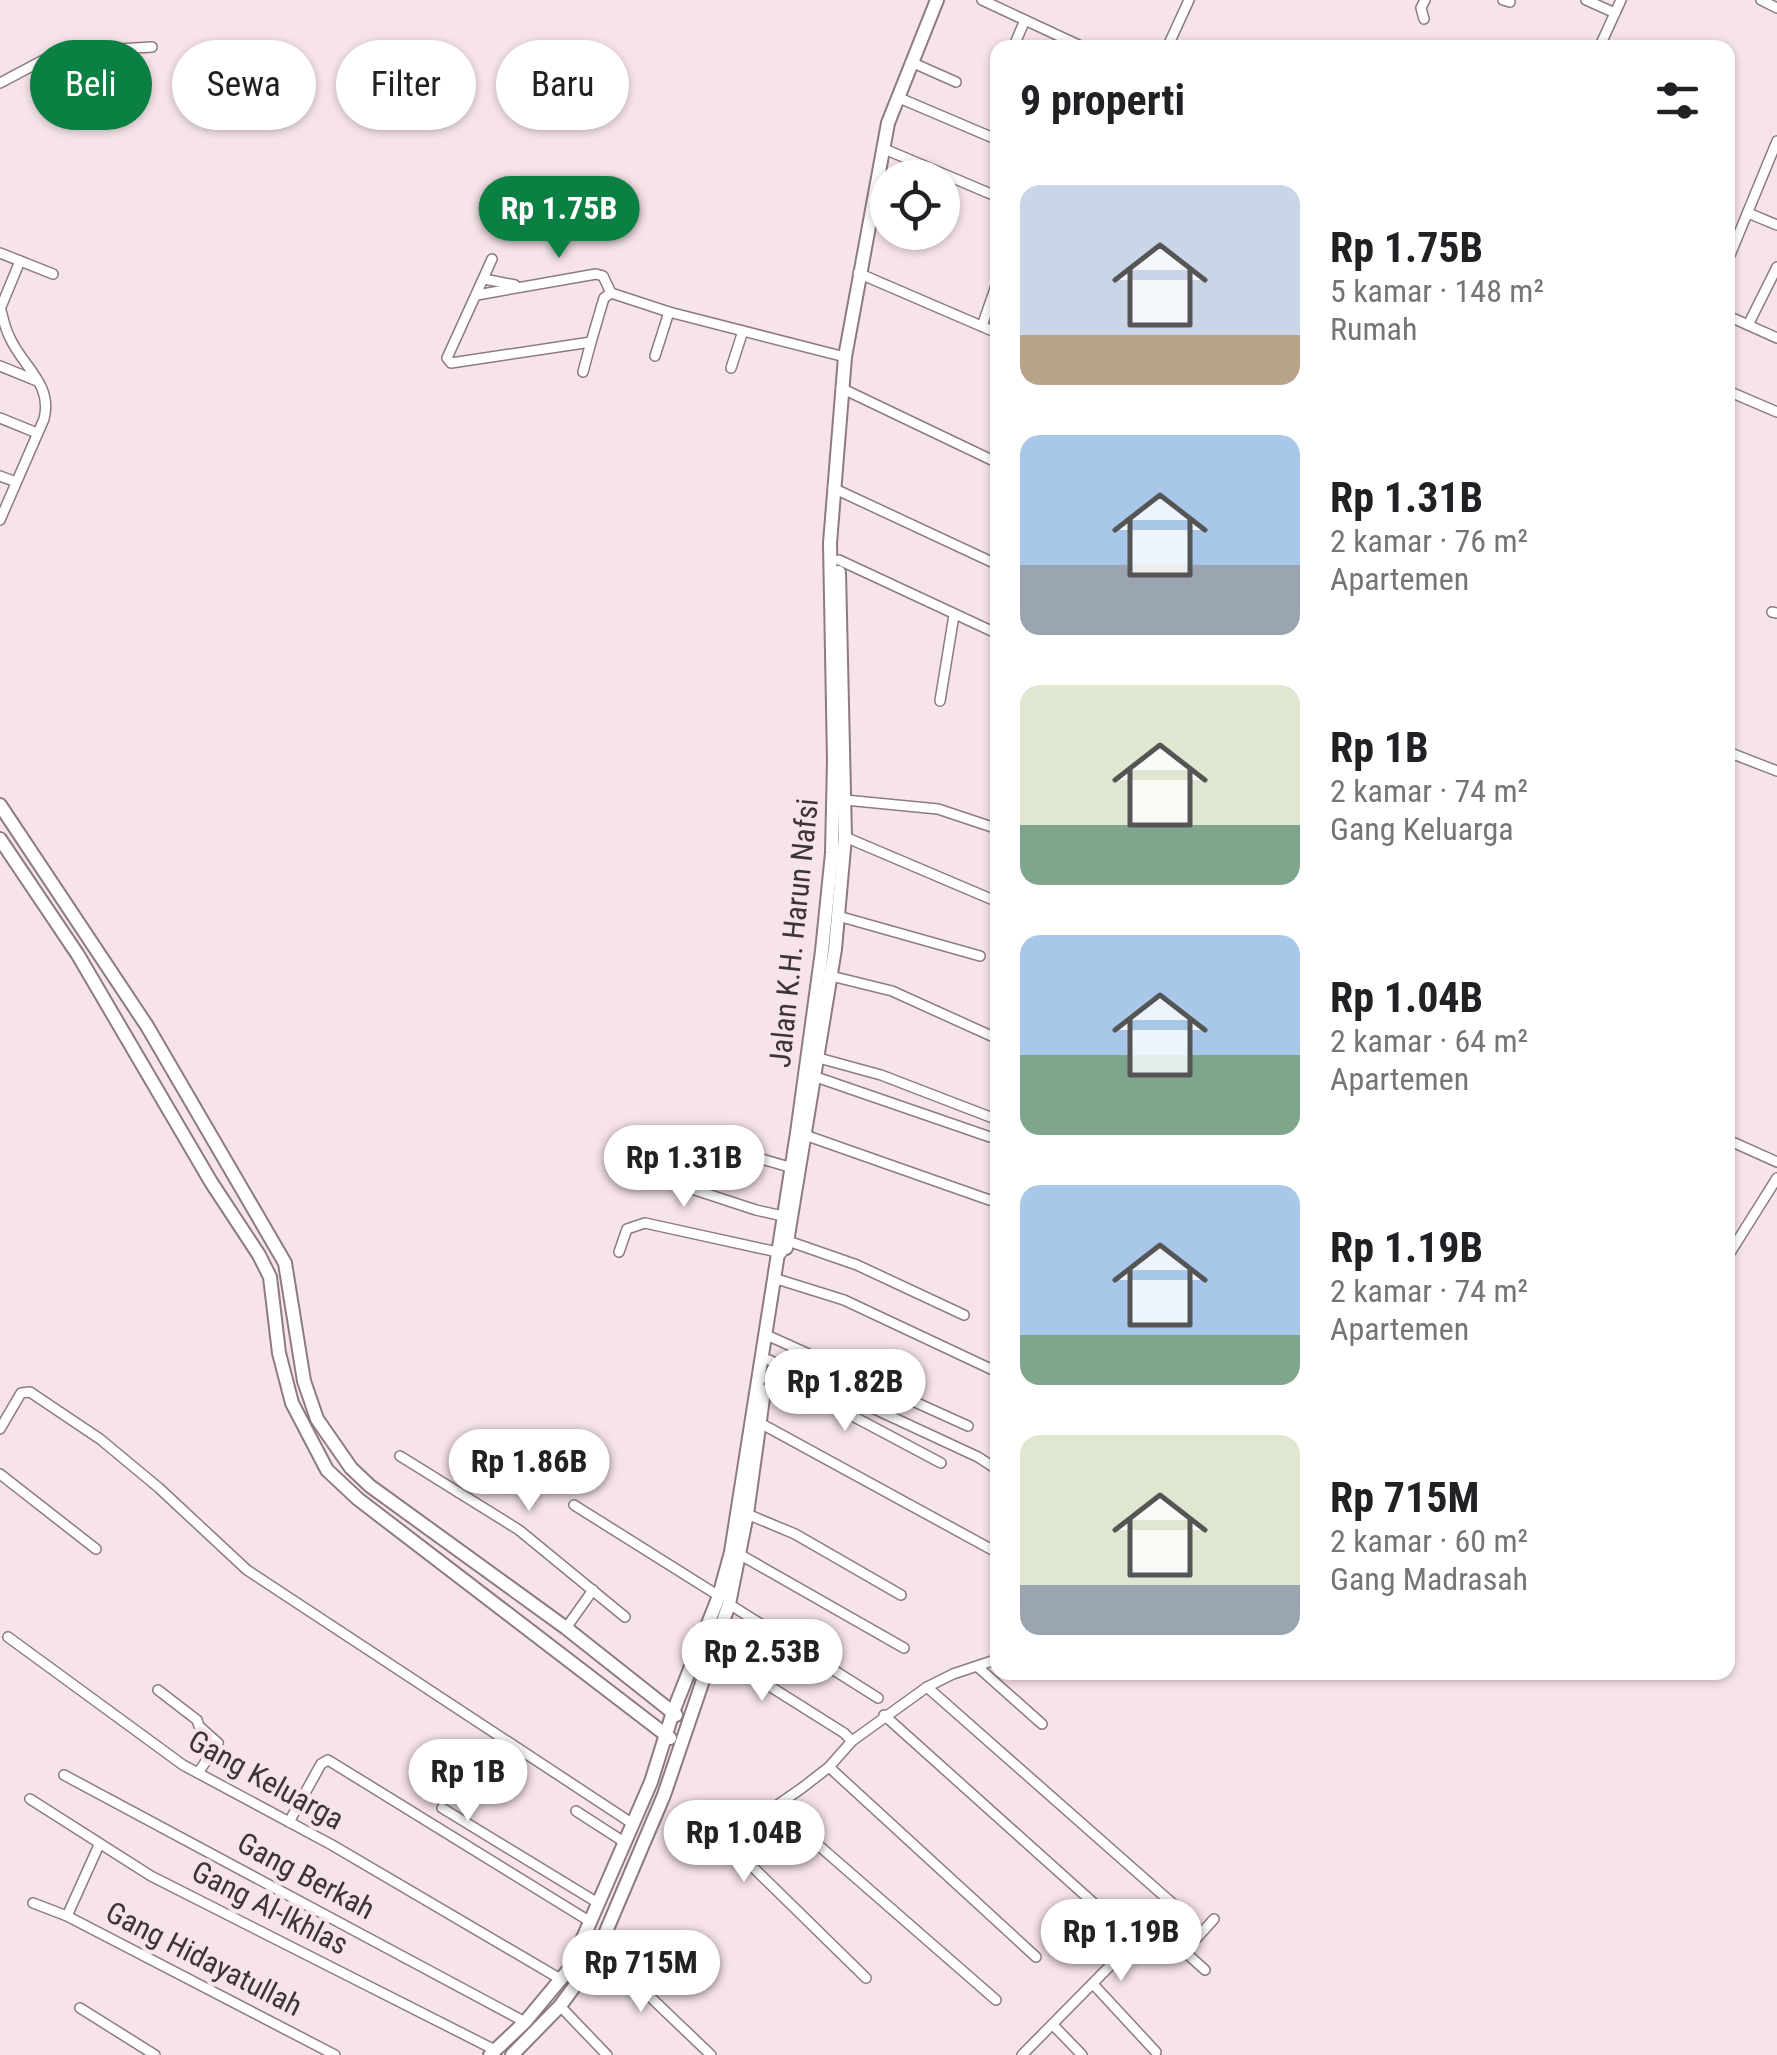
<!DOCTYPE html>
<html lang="id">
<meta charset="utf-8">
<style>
body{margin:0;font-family:"Roboto Condensed",sans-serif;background:#f6f6f6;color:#202124;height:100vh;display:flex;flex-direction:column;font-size:38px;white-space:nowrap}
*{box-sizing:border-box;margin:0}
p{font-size:32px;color:#757577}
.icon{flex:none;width:55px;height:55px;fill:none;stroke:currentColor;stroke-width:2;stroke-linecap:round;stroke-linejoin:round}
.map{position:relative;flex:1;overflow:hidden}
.details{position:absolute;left:990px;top:40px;width:745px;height:1640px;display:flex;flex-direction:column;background:#fff;border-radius:20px;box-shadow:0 2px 8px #0004}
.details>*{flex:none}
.top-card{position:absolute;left:30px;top:40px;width:810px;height:90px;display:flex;gap:20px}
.controls{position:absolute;left:870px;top:160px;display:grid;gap:20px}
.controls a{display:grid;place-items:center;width:90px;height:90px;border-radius:50%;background:#fff;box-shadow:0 2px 8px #0004;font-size:50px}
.price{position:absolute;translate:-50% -85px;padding:0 22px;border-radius:35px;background:#fff;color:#222;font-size:32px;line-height:65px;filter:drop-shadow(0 2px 5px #0008)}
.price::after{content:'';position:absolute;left:50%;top:60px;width:30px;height:22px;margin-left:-15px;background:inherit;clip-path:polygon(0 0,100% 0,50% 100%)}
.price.on{background:#0b8043;color:#fff}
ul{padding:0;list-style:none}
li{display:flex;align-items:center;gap:30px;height:250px;padding:0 30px}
li span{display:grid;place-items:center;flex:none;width:280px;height:200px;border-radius:20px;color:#555}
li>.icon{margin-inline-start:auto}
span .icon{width:120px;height:120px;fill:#fffc;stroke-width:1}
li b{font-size:42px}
h2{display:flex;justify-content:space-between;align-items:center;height:120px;padding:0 30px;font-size:42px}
.chip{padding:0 35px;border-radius:45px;background:#fff;box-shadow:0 2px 8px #0004;font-size:35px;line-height:90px}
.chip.on{background:#0b8043;color:#fff}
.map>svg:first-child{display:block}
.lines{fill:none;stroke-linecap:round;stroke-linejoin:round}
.minor-casing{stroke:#8d7b81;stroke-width:12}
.secondary-casing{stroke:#8d7b81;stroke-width:16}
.minor{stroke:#fff;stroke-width:9}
.secondary{stroke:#fff;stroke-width:12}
.labels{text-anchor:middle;stroke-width:9;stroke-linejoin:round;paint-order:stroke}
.street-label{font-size:30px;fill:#3c3437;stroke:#f7e4ea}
</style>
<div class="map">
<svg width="1777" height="2055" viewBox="0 0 1777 2055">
<rect width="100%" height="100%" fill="#f7e4ea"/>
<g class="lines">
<defs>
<g id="minor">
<polyline points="982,0 1085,48"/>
<polyline points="1503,0 1510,2"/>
<polyline points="1586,0 1615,13"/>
<polyline points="1761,0 1777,8"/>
<polyline points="1424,19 1421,8 1425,0"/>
<polyline points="1013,48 1025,20"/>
<polyline points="1167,48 1189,0"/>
<polyline points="1599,48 1621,0"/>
<polyline points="111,50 114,84"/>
<polyline points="911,62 956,82"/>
<polyline points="0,83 49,57 68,52 152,47"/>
<polyline points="897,97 998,140"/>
<polyline points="882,148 998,197"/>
<polyline points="1748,213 1777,225"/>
<polyline points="0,253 53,274"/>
<polyline points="492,259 447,358 451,363 591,342 604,298 611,293 669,312 845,357"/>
<polyline points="1728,260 1777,141"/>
<polyline points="858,273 995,332"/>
<polyline points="484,279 515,285"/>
<polyline points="477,295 596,274 603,276 611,293"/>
<path d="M0 307C3 317 5 329 10 338 23 367 53 384 44 419L0 520"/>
<polyline points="1,307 20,261"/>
<polyline points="1728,316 1777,338"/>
<polyline points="1748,325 1777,267"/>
<polyline points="982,326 998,280"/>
<polyline points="655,356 669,312"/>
<polyline points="0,366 37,381"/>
<polyline points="731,368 743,331"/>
<polyline points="583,372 591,342"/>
<polyline points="841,388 998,463"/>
<polyline points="1728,391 1777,412"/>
<polyline points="0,418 37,433"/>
<polyline points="0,476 16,482"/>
<polyline points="833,488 996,564"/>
<polyline points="839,560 998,634"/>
<polyline points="1772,612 1777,613"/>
<polyline points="940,701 954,615"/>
<polyline points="1728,752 1777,771"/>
<polyline points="845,800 938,809 998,829"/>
<polyline points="845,837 998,902"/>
<polyline points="838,916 980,956"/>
<polyline points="827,975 892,991 998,1039"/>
<polyline points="815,1057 881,1075 998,1120"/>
<polyline points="816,1077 990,1137"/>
<polyline points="669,1132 796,1169"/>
<polyline points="802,1134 998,1203"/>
<polyline points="1728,1140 1777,1162"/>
<polyline points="631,1169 756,1210 783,1216"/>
<polyline points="788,1241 857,1265 964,1315"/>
<polyline points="619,1252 627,1229 645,1223 782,1253"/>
<polyline points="1728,1256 1777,1178"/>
<polyline points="780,1280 844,1300 993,1370"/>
<polyline points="771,1337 968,1426"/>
<polyline points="769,1360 978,1457 998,1470"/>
<polyline points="758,1374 845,1412 941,1463"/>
<polyline points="760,1423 998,1553"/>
<polyline points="0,1429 21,1393 30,1392 100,1439 159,1488 247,1570 633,1824"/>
<polyline points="400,1456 519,1530 625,1617"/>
<polyline points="0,1474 96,1549"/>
<polyline points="574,1505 719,1596"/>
<polyline points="747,1514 795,1534 901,1595"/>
<polyline points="739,1554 904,1648"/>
<polyline points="729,1604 878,1698"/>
<polyline points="566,1628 593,1590"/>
<polyline points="8,1637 183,1765 332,1845 562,1980"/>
<polyline points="712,1650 844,1733 852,1741"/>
<polyline points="979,1668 1042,1724"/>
<polyline points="927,1687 1172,1903 1022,2055"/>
<polyline points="158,1690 197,1720 199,1726 218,1743 198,1773"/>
<polyline points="884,1715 1136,1941"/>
<polyline points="829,1767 1036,1957"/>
<polyline points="64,1775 525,2022"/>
<polyline points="30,1799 151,1876 495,2050"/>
<polyline points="777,1806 778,1810 996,2000"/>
<polyline points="442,1808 598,1903"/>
<polyline points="576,1811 624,1842"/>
<polyline points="289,1822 321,1764 328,1760 589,1921"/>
<polyline points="99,1845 67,1916 335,2055"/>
<polyline points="33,1903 67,1916"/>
<polyline points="1153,1923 1205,1970"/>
<polyline points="599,1948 711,2055"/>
<polyline points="1185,1951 1214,1919"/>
<polyline points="866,1978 722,1837 722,1832 763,1815 802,1788 829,1767 852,1741 927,1687 953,1674 998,1659"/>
<polyline points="1093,1984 1156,2052"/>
<polyline points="560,2006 607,2055"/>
<polyline points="80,2008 155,2055"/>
<polyline points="1053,2025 1082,2055"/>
</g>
<g id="secondary">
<polyline points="0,805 147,1026 285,1263 304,1381 317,1419 351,1468 370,1486 566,1628 676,1715"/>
<polyline points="0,839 78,955 211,1182 259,1255 270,1277 279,1353 292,1403 327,1470 358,1499 670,1738"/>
<polyline points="786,1248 835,949 845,837 839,572"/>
<polyline points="490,2055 525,2022 570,1968 651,1782 673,1712 719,1596 731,1552 797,1133 822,951 832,853 834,761 830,543 845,357 888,123 937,0"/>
<polyline points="512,2055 560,2006 585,1972 599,1948 664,1795 729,1604 747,1514 764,1391"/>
</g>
</defs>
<use href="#minor" class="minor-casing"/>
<use href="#secondary" class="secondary-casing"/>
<use href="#minor" class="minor"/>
<use href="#secondary" class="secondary"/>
</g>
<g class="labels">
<g class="street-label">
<text transform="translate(794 933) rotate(-84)" y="10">Jalan K.H. Harun Nafsi</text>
<text transform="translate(266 1780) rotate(29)" y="10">Gang Keluarga</text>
<text transform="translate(306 1876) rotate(28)" y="10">Gang Berkah</text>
<text transform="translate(270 1908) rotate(27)" y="10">Gang Al-Ikhlas</text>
<text transform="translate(204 1959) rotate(27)" y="10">Gang Hidayatullah</text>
</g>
</g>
</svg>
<div class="controls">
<a><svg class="icon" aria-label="locate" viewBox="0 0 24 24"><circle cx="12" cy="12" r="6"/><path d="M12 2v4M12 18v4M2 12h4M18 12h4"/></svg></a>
</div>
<b class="price on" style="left:559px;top:261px">Rp 1.75B</b>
<b class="price" style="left:684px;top:1210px">Rp 1.31B</b>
<b class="price" style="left:845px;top:1434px">Rp 1.82B</b>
<b class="price" style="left:529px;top:1514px">Rp 1.86B</b>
<b class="price" style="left:762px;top:1704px">Rp 2.53B</b>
<b class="price" style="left:468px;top:1824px">Rp 1B</b>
<b class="price" style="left:744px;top:1885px">Rp 1.04B</b>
<b class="price" style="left:1121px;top:1984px">Rp 1.19B</b>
<b class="price" style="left:641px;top:2015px">Rp 715M</b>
<div class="top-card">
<a class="chip on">Beli</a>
<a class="chip">Sewa</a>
<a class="chip">Filter</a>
<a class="chip">Baru</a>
</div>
<section class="details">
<h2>9 properti<svg class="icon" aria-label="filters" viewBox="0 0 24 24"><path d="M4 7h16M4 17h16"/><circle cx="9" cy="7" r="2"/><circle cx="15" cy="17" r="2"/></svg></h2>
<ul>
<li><span style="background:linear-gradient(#c9d6e8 75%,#b9a48a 0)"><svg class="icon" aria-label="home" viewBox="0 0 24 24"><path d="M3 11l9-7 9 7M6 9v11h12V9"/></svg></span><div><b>Rp 1.75B</b><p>5 kamar · 148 m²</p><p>Rumah</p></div></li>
<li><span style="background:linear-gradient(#a9c7e8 65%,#9aa5b1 0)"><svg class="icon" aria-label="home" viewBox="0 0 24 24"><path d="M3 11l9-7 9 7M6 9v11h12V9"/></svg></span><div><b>Rp 1.31B</b><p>2 kamar · 76 m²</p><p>Apartemen</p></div></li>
<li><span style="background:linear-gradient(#dfe7d0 70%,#7fa58c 0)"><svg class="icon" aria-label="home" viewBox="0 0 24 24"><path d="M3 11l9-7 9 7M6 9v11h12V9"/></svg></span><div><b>Rp 1B</b><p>2 kamar · 74 m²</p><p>Gang Keluarga</p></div></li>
<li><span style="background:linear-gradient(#a9c7e8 60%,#7fa58c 0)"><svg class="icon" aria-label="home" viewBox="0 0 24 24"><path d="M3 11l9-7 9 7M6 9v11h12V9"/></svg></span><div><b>Rp 1.04B</b><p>2 kamar · 64 m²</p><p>Apartemen</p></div></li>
<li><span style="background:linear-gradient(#a9c7e8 75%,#7fa58c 0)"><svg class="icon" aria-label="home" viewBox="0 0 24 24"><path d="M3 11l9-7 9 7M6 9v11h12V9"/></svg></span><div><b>Rp 1.19B</b><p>2 kamar · 74 m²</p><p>Apartemen</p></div></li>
<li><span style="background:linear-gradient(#dfe7d0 75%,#9aa5b1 0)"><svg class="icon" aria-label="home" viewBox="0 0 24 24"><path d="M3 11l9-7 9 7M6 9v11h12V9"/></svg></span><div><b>Rp 715M</b><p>2 kamar · 60 m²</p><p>Gang Madrasah</p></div></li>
</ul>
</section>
</div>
